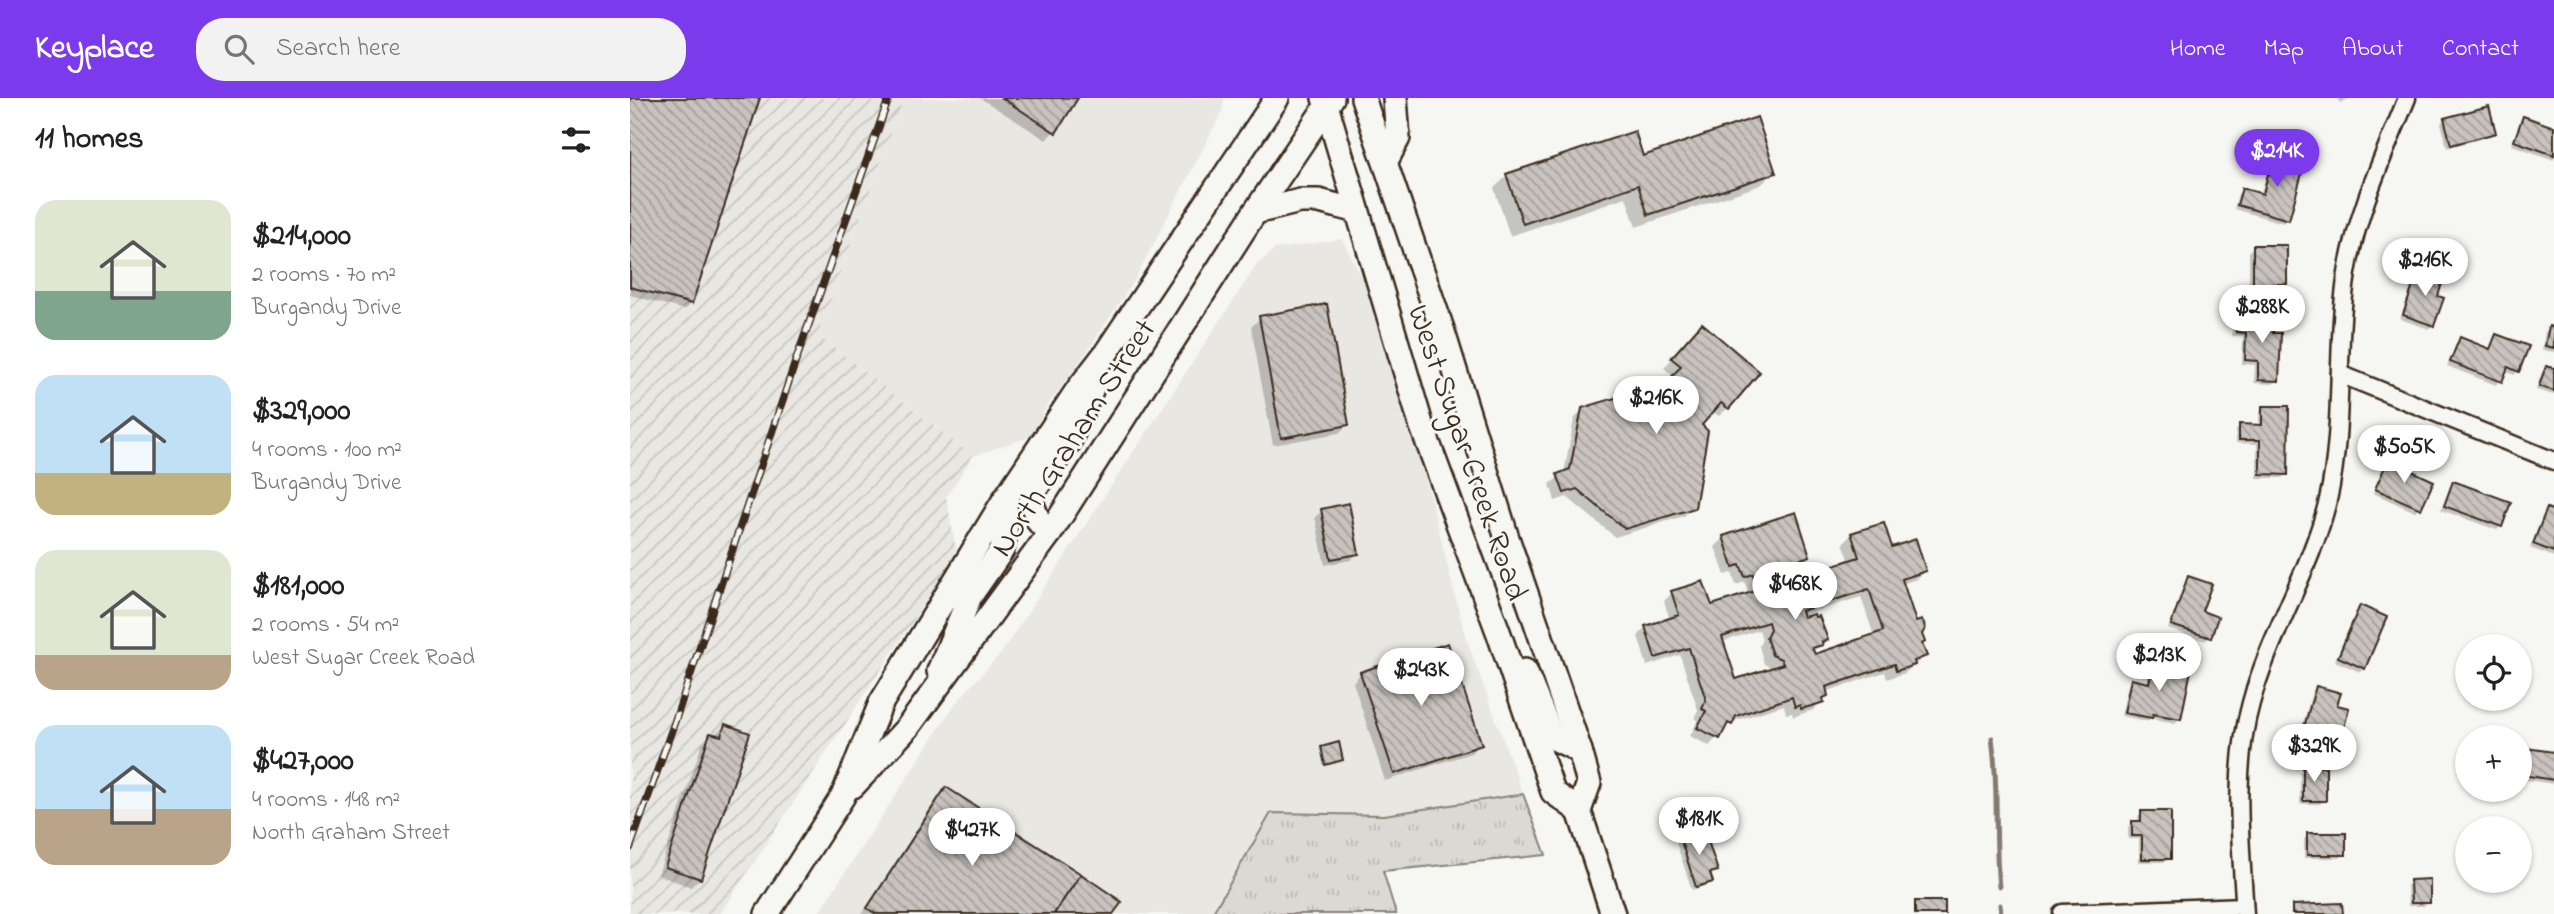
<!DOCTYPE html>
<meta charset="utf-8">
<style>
body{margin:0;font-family:"Indie Flower",sans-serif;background:#f2f2f2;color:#222;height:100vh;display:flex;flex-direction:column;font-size:26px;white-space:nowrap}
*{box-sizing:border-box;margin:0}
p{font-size:23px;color:#767676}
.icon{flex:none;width:38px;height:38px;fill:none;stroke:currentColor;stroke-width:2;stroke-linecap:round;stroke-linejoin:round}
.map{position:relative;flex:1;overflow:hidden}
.side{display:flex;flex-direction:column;background:#fff;width:630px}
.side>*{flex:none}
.controls{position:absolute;left:1825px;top:536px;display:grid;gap:14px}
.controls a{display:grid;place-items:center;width:77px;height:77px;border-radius:50%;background:#fff;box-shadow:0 2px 5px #0004;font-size:35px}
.price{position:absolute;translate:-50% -60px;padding:0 16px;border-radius:24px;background:#fff;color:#222;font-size:23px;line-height:46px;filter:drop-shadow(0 2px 4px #0008)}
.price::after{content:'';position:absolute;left:50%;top:42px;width:21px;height:16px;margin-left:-10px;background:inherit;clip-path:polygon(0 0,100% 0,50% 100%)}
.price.active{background:#7c3aed;color:#fff}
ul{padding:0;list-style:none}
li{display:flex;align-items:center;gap:21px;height:175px;padding:0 35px}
li span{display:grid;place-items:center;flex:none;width:196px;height:140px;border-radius:21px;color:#555}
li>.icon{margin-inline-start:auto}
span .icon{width:84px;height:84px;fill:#fffc;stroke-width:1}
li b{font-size:30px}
h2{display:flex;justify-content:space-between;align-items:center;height:84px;padding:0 35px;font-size:30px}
header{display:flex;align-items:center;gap:42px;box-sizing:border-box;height:98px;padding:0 35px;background:#7c3aed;color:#fff}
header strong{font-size:33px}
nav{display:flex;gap:38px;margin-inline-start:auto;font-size:24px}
.search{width:490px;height:63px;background:#f2f2f2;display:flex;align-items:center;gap:18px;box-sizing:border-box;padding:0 24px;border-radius:28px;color:#767676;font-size:26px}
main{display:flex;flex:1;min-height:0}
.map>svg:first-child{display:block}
.built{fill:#e8e7e2}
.industrial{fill:url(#industrial-furrows)}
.grass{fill:url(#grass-tufts);stroke:#8a8278;stroke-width:2}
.shadow{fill:#0003;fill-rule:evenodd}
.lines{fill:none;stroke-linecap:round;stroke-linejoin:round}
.stream{stroke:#857a71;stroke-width:5}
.building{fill:url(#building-back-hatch);stroke:#3b2a1e;stroke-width:2;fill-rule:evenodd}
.street-casing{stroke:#3b2a1e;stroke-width:21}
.secondary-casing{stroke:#3b2a1e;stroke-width:28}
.street{stroke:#f6f6f2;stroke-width:16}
.secondary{stroke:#f6f6f2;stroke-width:23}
.rail-casing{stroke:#3b2a1e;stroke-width:8}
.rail{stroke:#f6f6f2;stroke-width:5;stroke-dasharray:16;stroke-linecap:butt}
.labels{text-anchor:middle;stroke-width:6;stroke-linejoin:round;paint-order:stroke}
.street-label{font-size:32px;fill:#3b2a1e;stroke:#f6f6f2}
</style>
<header>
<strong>Keyplace</strong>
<div class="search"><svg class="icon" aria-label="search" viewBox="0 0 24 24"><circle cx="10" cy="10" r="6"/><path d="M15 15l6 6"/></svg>Search here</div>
<nav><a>Home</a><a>Map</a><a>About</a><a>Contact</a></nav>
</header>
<main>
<section class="side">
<h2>11 homes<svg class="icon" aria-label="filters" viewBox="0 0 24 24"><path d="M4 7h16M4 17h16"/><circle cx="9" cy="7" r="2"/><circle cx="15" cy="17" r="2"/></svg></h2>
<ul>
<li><span style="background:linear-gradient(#dfe7d0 65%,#7fa58c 0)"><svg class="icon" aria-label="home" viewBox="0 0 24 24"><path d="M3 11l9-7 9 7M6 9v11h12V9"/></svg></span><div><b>$214,000</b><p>2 rooms · 70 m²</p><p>Burgandy Drive</p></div></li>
<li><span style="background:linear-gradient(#bfe0f5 70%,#c2b280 0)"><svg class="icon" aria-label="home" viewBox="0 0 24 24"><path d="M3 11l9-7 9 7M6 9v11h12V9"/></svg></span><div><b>$329,000</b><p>4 rooms · 100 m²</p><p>Burgandy Drive</p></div></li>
<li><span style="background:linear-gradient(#dfe7d0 75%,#b9a48a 0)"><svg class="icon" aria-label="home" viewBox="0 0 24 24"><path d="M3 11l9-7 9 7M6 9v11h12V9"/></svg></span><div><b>$181,000</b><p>2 rooms · 54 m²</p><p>West Sugar Creek Road</p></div></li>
<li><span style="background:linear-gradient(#bfe0f5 60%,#b9a48a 0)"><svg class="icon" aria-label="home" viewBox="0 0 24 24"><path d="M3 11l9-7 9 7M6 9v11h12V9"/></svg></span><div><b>$427,000</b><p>4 rooms · 148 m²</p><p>North Graham Street</p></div></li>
</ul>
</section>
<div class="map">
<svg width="1924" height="816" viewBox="0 0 1924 816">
<defs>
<pattern id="industrial-furrows" width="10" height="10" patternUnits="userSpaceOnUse" patternTransform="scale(1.75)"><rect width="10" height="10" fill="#e8e7e2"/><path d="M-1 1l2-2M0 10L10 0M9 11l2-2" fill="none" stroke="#c8c6c1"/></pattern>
<pattern id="grass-tufts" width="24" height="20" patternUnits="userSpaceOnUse" patternTransform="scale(1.75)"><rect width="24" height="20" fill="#dad9d3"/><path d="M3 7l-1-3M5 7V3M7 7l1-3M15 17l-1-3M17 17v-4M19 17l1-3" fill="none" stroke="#bcbab5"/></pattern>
<pattern id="building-back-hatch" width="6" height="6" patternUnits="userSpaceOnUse" patternTransform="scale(1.75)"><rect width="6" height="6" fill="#c8c3be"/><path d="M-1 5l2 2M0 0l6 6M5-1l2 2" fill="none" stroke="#a49f9a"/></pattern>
</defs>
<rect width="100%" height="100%" fill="#f6f6f2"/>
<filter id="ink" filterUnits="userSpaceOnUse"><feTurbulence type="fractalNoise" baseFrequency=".0143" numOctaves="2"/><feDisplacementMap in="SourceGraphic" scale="14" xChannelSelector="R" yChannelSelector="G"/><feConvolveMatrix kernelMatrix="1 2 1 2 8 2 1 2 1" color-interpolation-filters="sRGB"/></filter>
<g filter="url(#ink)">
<g class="built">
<polygon points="274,0 594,0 592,14 504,183 446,270 416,309 402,338 343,358 188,237"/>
<polygon points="712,141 733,182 774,308 790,358 835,537 893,696 754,717 641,715 582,816 188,816 325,606 372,554 626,168 645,151"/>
</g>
<polygon class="industrial" points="0,0 274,0 188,237 343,358 316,399 327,456 90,816 0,816"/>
<polygon class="grass" points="893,696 916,757 753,773 766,816 582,816 641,715 754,717"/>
<g class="shadow">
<polygon points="0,0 128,0 61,205 54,212 0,197"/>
<polygon points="350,0 446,0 424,33 416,42"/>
<polygon points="1707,0 1720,0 1710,5"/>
<polygon points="1894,20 1924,31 1924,62 1882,47 1890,24"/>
<polygon points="1815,21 1865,34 1860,38 1817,50 1811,25"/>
<polygon points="1652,56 1657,121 1653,125 1604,111 1608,96 1612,92 1630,97 1635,82 1639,78 1643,79 1648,60"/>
<polygon points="1012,60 1144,74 1131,87 1006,129 996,99 880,138 864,90 877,78"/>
<polygon points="1623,149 1655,185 1651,189 1619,189 1619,153"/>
<polygon points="1790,172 1806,199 1803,227 1799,231 1770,221 1786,176"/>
<polygon points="1607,219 1641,237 1647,282 1643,286 1624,285 1625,267 1612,266 1613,238 1602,238 1603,223"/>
<polygon points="630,220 718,326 709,335 643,347 621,229"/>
<polygon points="1919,230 1924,231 1924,254 1912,252 1915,234"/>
<polygon points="1063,236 1098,310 1089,318 1082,313 1069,328 1063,409 1054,418 985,439 937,399 925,403 920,386 934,375 944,321 953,312 1029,295 1043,278 1034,270"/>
<polygon points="1867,238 1888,273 1884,277 1874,273 1866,287 1817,268 1827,245 1831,241 1859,252"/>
<polygon points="1916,270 1924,272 1924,297 1906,292 1912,274"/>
<polygon points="1633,310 1656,376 1652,380 1627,380 1627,346 1606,345 1606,332 1610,328 1629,329 1629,314"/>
<polygon points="1759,364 1802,384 1785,414 1743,395"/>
<polygon points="1824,385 1871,428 1867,432 1811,412 1820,389"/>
<polygon points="1917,412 1924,415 1924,459 1900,450 1913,416"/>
<polygon points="692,413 727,455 721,462 695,467 685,419"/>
<path d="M1222 436 1261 451 1294 473 1286 481 1272 486 1290 536 1295 558 1275 575 1257 581 1255 574 1195 594 1196 598 1183 612 1163 619 1162 615 1156 616 1154 607 1101 624 1079 648 1060 638 1068 622 1064 620 1068 612 1050 557 1017 568 1008 538 1016 529 1040 522 1034 503 1042 495 1081 509 1119 497 1115 484 1106 487 1102 475 1095 477 1085 449 1094 440 1178 457 1169 466 1160 469 1156 475 1160 483 1220 464 1213 445ZM1231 499 1244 538 1184 558 1182 555 1195 541 1170 518ZM1129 532 1132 541 1129 548 1134 566 1145 571 1105 584 1092 544Z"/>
<polygon points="1559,480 1579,539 1575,543 1538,531 1555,484"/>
<polygon points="1730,510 1734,570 1730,574 1705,563 1726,514"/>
<polygon points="1524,566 1549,621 1545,625 1520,620 1517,623 1491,618 1498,587 1502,583 1517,586 1520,570"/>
<polygon points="731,575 850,646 841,655 755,683 723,584"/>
<polygon points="1686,590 1705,608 1712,629 1708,634 1697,630 1694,642 1690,646 1669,640 1682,594"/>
<polygon points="95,628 70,780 61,789 28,777 72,646"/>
<polygon points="1896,652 1924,656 1924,686 1890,681 1892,656"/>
<polygon points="1674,671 1695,702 1690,706 1670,706 1670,675"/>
<polygon points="316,691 489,804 481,816 232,816 307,700"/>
<polygon points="1512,714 1539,760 1535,764 1509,764 1509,741 1498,741 1498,729 1502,725 1508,725 1508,718"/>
<polygon points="1678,737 1714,756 1710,760 1674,760 1674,741"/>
<polygon points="1050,741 1086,773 1079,778 1081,783 1077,787 1062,792 1046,745"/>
<polygon points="1781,783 1798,804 1794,808 1778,808 1777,788"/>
</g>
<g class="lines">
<g class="stream">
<path d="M1362 640C1369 689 1364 740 1369 789"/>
<polyline points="1370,807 1371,816"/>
</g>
</g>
<g class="building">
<polygon points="0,0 130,0 62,206 0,189"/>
<polygon points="372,0 448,0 426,35"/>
<polygon points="1859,8 1866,35 1821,47 1814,20"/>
<polygon points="1893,18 1924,29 1924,57 1884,43"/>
<polygon points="1127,19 1146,75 1018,117 1008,87 893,126 876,76 1005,33 1013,58"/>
<polygon points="1652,54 1676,61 1659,122 1607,107 1612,90 1633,96 1638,76 1645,78"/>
<rect x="1623" y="147" width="34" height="39"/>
<polygon points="1789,170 1814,179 1808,198 1814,200 1804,228 1773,217"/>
<polygon points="697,206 719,327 651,340 629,218"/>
<polygon points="1606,218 1644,219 1643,235 1651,235 1649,283 1628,282 1628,263 1615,262 1616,235 1606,234"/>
<polygon points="1072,225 1130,274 1099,311 1091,305 1072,327 1078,333 1065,410 995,431 947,391 934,395 927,376 940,371 952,310 1024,288 1030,293 1051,268 1041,260"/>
<polygon points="1919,228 1924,230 1924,250 1915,248"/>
<polygon points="1866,236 1899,248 1889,274 1878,269 1872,284 1820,264 1830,239 1860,251"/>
<polygon points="1916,268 1924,270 1924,293 1909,288"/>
<polygon points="1632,308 1659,308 1658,377 1630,376 1630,342 1609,342 1609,326 1632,327"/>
<polygon points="1758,362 1804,383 1791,411 1745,391"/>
<polygon points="1823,383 1881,404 1872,429 1814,408"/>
<polygon points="719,405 729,456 701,461 691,411"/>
<polygon points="1917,410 1924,413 1924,454 1903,446"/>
<path d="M1166 414 1180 458 1165 463 1158 475 1161 481 1229 459 1221 435 1240 429 1254 425 1262 449 1286 441 1296 473 1272 481 1286 524 1292 522 1294 525 1295 531 1292 536 1295 544 1292 546 1297 558 1284 563 1285 567 1266 573 1264 566 1196 589 1198 598 1193 600 1194 604 1185 607 1171 611 1170 607 1165 609 1162 599 1106 618 1102 627 1098 625 1090 641 1067 630 1076 613 1072 611 1076 602 1059 550 1025 560 1015 528 1049 517 1041 493 1061 487 1073 483 1082 507 1128 492 1123 476 1115 479 1110 467 1103 469 1093 438ZM1239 491 1253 533 1185 556 1182 550 1193 547 1192 544 1198 542 1189 518 1185 519 1184 516 1173 519 1171 513ZM1138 524 1140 531 1136 539 1142 557 1151 561 1153 566 1106 581 1092 539Z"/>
<polygon points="1558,478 1582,486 1572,513 1588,519 1581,540 1541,527"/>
<polygon points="1730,507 1757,519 1735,571 1708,559"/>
<polygon points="818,545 852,647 764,676 730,574"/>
<polygon points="1524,564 1561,572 1551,621 1523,616 1522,620 1494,615 1501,581 1519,585"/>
<polygon points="1686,588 1711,595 1707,607 1719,610 1714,630 1700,627 1696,643 1672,636"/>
<polygon points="95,626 120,635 71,781 35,769 80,635 91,638"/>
<polygon points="709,644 713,662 695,667 691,649"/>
<polygon points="1896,650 1924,654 1924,682 1892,677"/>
<rect x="1673" y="669" width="23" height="34"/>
<polygon points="316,689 451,776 424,816 246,816 237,810"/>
<polygon points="1511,713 1541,713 1541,761 1512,761 1512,738 1502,738 1502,723 1511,723"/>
<polygon points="1074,731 1088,773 1080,775 1083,784 1066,789 1050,740"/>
<rect x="1677" y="735" width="39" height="22"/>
<polygon points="451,776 492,804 483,816 424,816"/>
<polygon points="1800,781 1800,805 1781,805 1780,782"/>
<rect x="1285" y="803" width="30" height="13"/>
<polygon points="1712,805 1713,816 1662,816 1662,807"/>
</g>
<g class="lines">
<defs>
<g id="street">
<polyline points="1710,276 1924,363"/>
<polyline points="1432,815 1614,808"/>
<path d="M1615 816C1611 748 1602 672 1621 605 1640 535 1681 472 1698 402 1715 328 1705 250 1717 175 1727 114 1754 57 1777 0"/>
</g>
<g id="secondary">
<polyline points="694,0 791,326 869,536 923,694 949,713"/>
<polyline points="733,0 812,231 876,437 950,653 959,685 949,713 983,816"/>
<polyline points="756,63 768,40 765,0"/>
<polyline points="625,114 670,103 689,103 727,113"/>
<polyline points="420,435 409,424 401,404 405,391 439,344 462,290"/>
<polyline points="309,573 340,498 372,452 376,428 375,401"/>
<polyline points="895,573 922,639 950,653"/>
<polyline points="223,688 278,629 420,435 625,114 702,0"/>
<polyline points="137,816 213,698 251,605 375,401 449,290 476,255 647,0"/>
</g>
</defs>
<use href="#street" class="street-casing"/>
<use href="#secondary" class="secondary-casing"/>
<use href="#street" class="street"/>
<use href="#secondary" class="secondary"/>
<defs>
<polyline id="rail" points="0,750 47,617 165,265 259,0"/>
</defs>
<use href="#rail" class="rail-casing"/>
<use href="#rail" class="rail"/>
</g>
</g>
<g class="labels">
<g class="street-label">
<text transform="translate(442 339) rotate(-57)" y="11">North Graham Street</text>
<text transform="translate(839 354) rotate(71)" y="11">West Sugar Creek Road</text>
</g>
</g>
</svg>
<div class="controls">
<a><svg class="icon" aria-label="locate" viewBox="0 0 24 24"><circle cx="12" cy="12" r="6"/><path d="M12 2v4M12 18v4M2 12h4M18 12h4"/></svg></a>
<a>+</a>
<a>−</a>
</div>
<b class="price active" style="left:1647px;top:91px">$214K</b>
<b class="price" style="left:1795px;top:200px">$216K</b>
<b class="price" style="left:1632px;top:247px">$288K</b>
<b class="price" style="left:1026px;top:338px">$216K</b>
<b class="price" style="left:1774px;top:387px">$505K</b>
<b class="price" style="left:1165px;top:524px">$468K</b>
<b class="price" style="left:1529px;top:595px">$213K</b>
<b class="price" style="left:791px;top:610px">$243K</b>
<b class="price" style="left:1684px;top:686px">$329K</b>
<b class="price" style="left:1069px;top:759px">$181K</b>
<b class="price" style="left:342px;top:770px">$427K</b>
</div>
</main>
